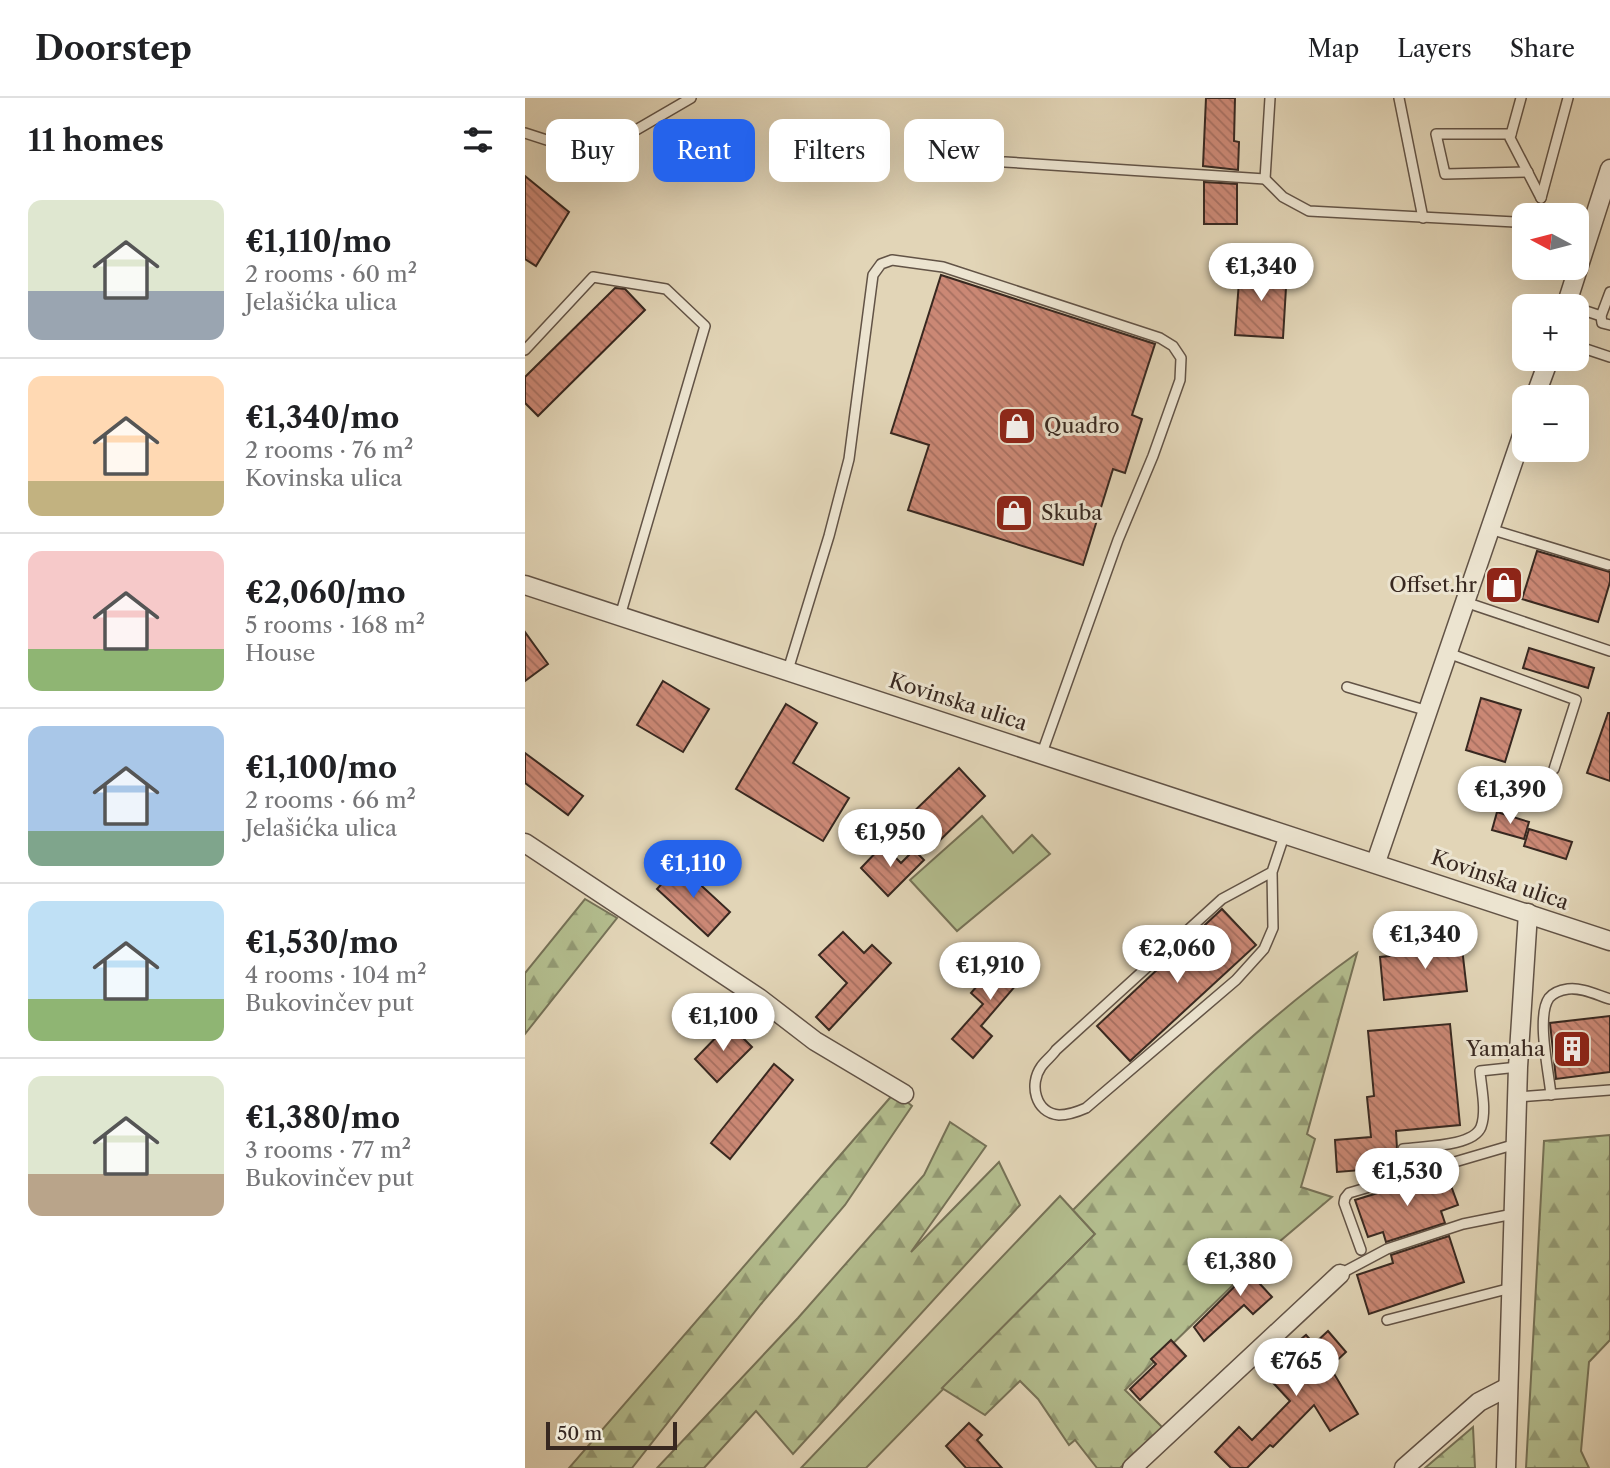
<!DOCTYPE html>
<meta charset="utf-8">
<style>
body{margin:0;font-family:"Libre Caslon Text",serif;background:#f6f6f6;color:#202124;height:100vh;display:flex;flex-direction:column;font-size:26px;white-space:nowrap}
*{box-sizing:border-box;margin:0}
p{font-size:23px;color:#757577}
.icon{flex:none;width:38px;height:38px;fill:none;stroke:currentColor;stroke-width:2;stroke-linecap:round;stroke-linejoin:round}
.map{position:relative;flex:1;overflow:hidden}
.drawer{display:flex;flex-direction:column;background:#fff;width:525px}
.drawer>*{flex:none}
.top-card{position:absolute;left:21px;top:21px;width:665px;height:63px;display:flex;gap:14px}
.needle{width:46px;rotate:277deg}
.controls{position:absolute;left:987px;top:105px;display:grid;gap:14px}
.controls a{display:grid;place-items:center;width:77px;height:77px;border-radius:14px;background:#fff;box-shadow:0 7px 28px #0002;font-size:35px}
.scale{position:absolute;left:21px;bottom:18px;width:131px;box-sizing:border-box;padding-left:7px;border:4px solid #382820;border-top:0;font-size:19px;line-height:24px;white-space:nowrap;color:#382820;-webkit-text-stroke:5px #ece4d0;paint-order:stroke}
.price{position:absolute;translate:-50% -60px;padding:0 16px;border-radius:24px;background:#fff;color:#222;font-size:23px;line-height:46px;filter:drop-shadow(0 2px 4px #0008)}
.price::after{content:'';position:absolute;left:50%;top:42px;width:21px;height:16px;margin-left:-10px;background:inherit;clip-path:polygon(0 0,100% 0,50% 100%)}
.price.on{background:#2563eb;color:#fff}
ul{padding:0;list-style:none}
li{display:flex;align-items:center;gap:21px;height:175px;padding:0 28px}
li+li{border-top:2px solid #e0e0e0}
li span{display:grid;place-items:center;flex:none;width:196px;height:140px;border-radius:14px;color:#555}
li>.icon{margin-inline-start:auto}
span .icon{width:84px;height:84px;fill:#fffc;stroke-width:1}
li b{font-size:30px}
h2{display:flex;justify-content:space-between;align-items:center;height:84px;padding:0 28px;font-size:30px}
.tag{padding:0 24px;border-radius:14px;background:#fff;box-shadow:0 7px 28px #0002;font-size:24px;line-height:63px}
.tag.on{background:#2563eb;color:#fff}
header{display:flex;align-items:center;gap:42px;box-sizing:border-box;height:98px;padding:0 35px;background:#fff;border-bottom:2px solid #e0e0e0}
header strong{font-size:33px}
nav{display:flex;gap:38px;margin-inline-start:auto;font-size:24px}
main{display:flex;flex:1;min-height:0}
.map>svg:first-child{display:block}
.green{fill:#b3bd8e;stroke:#767257;stroke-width:2}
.forest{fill:url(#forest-firs);stroke:#767257;stroke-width:2}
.building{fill:url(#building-back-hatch);stroke:#382820;stroke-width:2}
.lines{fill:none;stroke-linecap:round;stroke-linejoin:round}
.lane-casing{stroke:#625346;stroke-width:12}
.street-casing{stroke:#625346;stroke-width:21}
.lane{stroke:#ece4d0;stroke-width:9}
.street{stroke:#ece4d0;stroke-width:18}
.labels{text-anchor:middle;stroke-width:6;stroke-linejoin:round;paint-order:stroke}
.poi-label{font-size:21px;fill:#382820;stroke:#ece4d0;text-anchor:start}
.street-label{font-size:21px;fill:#382820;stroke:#ece4d0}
</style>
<header>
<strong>Doorstep</strong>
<nav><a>Map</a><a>Layers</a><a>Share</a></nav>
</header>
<main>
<section class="drawer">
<h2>11 homes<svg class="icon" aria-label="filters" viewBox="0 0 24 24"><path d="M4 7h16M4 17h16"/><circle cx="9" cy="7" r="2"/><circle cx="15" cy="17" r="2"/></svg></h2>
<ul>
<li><span style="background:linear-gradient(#dfe7d0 65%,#9aa5b1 0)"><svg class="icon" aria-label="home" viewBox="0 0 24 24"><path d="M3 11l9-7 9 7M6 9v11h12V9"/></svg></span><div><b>€1,110/mo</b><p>2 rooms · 60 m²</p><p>Jelašićka ulica</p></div></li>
<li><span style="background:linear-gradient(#ffd9b3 75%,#c2b280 0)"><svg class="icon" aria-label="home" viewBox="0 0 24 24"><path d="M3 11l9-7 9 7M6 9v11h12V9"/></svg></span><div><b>€1,340/mo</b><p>2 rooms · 76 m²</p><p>Kovinska ulica</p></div></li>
<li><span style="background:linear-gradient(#f6c9c9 70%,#8fb573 0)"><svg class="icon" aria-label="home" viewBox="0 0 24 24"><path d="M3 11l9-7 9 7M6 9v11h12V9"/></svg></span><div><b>€2,060/mo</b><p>5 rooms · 168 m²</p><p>House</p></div></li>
<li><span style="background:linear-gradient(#a9c7e8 75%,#7fa58c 0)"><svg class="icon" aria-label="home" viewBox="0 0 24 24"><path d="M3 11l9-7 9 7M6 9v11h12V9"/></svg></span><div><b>€1,100/mo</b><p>2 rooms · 66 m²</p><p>Jelašićka ulica</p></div></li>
<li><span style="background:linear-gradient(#bfe0f5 70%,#8fb573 0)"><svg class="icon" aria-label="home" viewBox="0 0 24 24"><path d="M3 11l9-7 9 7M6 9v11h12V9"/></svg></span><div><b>€1,530/mo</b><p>4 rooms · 104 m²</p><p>Bukovinčev put</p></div></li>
<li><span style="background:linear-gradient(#dfe7d0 70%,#b9a48a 0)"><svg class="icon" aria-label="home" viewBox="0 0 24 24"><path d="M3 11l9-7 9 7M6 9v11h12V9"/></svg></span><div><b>€1,380/mo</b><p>3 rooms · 77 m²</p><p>Bukovinčev put</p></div></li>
</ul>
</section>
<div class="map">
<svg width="1085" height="1370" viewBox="0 0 1085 1370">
<defs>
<pattern id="forest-firs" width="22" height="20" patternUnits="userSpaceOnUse" patternTransform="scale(1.75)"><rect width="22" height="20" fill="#b3bd8e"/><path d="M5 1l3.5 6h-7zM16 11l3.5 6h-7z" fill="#939a74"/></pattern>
<pattern id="building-back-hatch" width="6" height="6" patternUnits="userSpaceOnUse" patternTransform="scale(1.75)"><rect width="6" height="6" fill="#cb8875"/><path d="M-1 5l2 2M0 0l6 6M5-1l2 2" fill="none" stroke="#a66f60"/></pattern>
</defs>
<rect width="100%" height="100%" fill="#e2d5b7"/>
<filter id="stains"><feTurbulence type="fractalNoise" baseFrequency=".00286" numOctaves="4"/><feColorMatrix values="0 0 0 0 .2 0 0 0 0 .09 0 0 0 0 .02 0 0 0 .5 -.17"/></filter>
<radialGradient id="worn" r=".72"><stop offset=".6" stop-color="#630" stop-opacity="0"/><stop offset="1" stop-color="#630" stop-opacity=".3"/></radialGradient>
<g class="green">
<polygon points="457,718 488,755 507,737 525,756 432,833 385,782"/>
<polygon points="535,1098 570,1136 341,1370 276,1370"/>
</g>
<g class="forest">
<polygon points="60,801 92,820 0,936 0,875"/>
<path d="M832 855 782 1036 790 1041 776 1089 807 1099 741 1155 600 1292 639 1331 595 1370H572L550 1342 544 1347 513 1301 495 1283 460 1317 417 1290 570 1136 548 1112C638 1021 727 930 832 855Z"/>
<polygon points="370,994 387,1008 320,1107 236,1206 107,1370 44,1370"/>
<polygon points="425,1024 461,1048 386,1154 474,1064 495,1107 268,1356 231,1313 179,1370 132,1370 273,1220 399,1077"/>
<polygon points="1085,1037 1085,1242 1064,1264 1056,1353 1064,1370 1001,1370 1019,1043"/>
<polygon points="948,1329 950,1370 900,1370"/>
</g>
<g class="building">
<polygon points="681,0 710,0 709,43 714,44 713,72 678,68"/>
<polygon points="0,78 44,114 11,168 0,161"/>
<polygon points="679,84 712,86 712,126 679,126"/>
<polygon points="715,170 762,173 758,240 710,237"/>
<polygon points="416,177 630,246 607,317 617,321 600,375 588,371 558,467 383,412 404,347 366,335"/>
<polygon points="90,190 100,191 120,212 13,318 0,305 0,279"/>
<polygon points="1012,453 1085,474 1085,484 1073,524 997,501"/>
<polygon points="0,534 23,566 0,583"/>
<polygon points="1004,550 1069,570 1063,590 998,570"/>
<polygon points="138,583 184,611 158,654 112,627"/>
<polygon points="956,600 996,612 980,664 941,652"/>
<polygon points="261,606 292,625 268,665 324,700 298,743 211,691"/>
<polygon points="1083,615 1085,615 1085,683 1062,675"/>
<polygon points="0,655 58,698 43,717 0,685"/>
<polygon points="434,670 460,698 405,752 378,724"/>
<polygon points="972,714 1004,724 999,741 967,732"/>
<polygon points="1004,731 1047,744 1041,761 999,748"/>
<polygon points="358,747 376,765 389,752 399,762 363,798 336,770"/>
<polygon points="154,767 205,814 183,838 132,791"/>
<polygon points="697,811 731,847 605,963 572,928"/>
<polygon points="318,834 339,855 347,847 366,865 304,932 291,919 322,885 294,857"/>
<polygon points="931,838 933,851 937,850 942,893 859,902 855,859 906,854 904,841"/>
<polygon points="482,853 504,872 456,928 467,938 448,960 427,941 458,906 446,895"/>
<polygon points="1085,918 1085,974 1031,981 1025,925"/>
<polygon points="204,926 227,949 192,984 170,961"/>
<polygon points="925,926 935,1027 871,1033 873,1069 812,1074 810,1042 846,1039 842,999 849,998 843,933"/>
<polygon points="249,966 268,982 205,1061 186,1045"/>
<polygon points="921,1074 933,1107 916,1113 920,1125 861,1144 858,1134 843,1139 830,1102"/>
<polygon points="924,1138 939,1184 844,1216 832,1177 868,1165 866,1157"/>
<polygon points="741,1157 755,1174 735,1186 747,1199 728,1216 719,1207 679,1243 669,1229"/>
<polygon points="803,1233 821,1254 805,1269 833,1316 805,1333 789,1307 748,1349 745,1347 722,1370 706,1370 690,1354 714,1329 727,1342 765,1303 737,1273 768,1253 765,1250 781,1237 789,1246"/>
<polygon points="646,1242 661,1258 615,1302 605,1291 631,1266 626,1261"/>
<polygon points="444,1325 457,1337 452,1342 477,1370 441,1370 421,1348"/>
</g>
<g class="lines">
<defs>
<g id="lane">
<polyline points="745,0 740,81 758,99 784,113 990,124 999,135"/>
<polyline points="874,0 898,120"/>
<polyline points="996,0 985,40 1016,100"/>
<polyline points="0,35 68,57 166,0"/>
<polyline points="986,36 911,36 920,76 1003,74"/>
<polyline points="480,64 740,81"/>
<polyline points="1016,100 1043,0"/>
<polyline points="1029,170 1050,181"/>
<polyline points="1085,194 1076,218 1077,225 1085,227"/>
<polyline points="1052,210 1076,218"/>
<polyline points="1052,248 1085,259"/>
<polyline points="0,252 68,179 141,191 180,228 95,518"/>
<polyline points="965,431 1083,467"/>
<polyline points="940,504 1085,553"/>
<polyline points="923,555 1051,602 1029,671"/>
<polyline points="263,572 304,438 324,361 348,177 356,166 367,162 418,169 635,240 648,248 656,260 655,282 628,358 593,442 517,655"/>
<polyline points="822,589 903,613"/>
<path d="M747 774 697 801 531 952C527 958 520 963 516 969 504 986 510 1015 534 1017 544 1017 552 1014 561 1010L711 882 739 851 748 830 747 774 760 735"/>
<path d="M1026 997C1024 975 1011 918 1024 900 1028 895 1036 892 1043 891 1056 889 1072 897 1085 901"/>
<polyline points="992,999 1085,992"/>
<path d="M878 1051C897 1048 948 1049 956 1029 962 1013 956 989 955 973L993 969"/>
<polyline points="836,1152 819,1105 820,1100 824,1095 991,1046"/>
<polyline points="815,1176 862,1151 938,1126 988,1116"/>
<polyline points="862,1222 986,1190"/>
</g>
<g id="street">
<polyline points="1041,208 1085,71"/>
<polyline points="1010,299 1024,261"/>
<polyline points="0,487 1085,843"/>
<polyline points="0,745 234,900 290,943 379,996"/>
<polyline points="851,764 999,332"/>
<polyline points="607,1370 815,1176"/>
<polyline points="879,1370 954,1304 983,1289"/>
<polyline points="981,1370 993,969 1003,815"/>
</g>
</defs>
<use href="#lane" class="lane-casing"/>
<use href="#street" class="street-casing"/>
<use href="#lane" class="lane"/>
<use href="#street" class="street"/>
</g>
<defs>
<symbol id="shop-square" viewBox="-11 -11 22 22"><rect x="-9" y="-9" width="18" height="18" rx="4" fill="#8f2418" stroke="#ece4d0"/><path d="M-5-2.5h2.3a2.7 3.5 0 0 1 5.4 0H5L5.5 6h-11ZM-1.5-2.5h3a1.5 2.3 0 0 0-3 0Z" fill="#fff"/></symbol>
<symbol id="building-square" viewBox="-11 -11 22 22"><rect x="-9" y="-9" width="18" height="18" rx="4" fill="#8f2418" stroke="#ece4d0"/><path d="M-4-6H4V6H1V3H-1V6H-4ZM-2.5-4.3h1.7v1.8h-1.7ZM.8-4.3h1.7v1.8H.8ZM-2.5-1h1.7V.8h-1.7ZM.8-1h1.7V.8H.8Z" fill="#fff"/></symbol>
</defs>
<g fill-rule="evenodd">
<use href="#shop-square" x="470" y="306" width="44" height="44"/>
<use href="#shop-square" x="467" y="393" width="44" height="44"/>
<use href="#shop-square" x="957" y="465" width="44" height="44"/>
<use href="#building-square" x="1025" y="929" width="44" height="44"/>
</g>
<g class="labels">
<g class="poi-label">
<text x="519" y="335">Quadro</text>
<text x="516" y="422">Skuba</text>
<text x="952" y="494" text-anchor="end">Offset.hr</text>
<text x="1020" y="958" text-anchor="end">Yamaha</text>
</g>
<g class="street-label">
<text transform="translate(433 604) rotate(18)" y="7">Kovinska ulica</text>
<text transform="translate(975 782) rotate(19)" y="7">Kovinska ulica</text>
</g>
</g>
<rect width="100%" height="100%" filter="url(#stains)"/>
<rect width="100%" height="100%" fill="url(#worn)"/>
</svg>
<div class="controls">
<a><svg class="needle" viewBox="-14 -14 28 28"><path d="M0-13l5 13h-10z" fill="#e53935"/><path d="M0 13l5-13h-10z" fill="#757577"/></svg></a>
<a>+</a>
<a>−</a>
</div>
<div class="scale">50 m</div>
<b class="price" style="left:736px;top:205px">€1,340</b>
<b class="price" style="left:985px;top:728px">€1,390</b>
<b class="price" style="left:365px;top:771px">€1,950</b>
<b class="price on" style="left:168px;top:802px">€1,110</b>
<b class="price" style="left:900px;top:873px">€1,340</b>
<b class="price" style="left:652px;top:887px">€2,060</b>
<b class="price" style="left:465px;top:904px">€1,910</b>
<b class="price" style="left:198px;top:955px">€1,100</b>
<b class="price" style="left:882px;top:1110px">€1,530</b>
<b class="price" style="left:715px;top:1200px">€1,380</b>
<b class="price" style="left:771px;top:1300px">€765</b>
<div class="top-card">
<a class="tag">Buy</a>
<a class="tag on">Rent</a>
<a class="tag">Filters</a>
<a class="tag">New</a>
</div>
</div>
</main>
